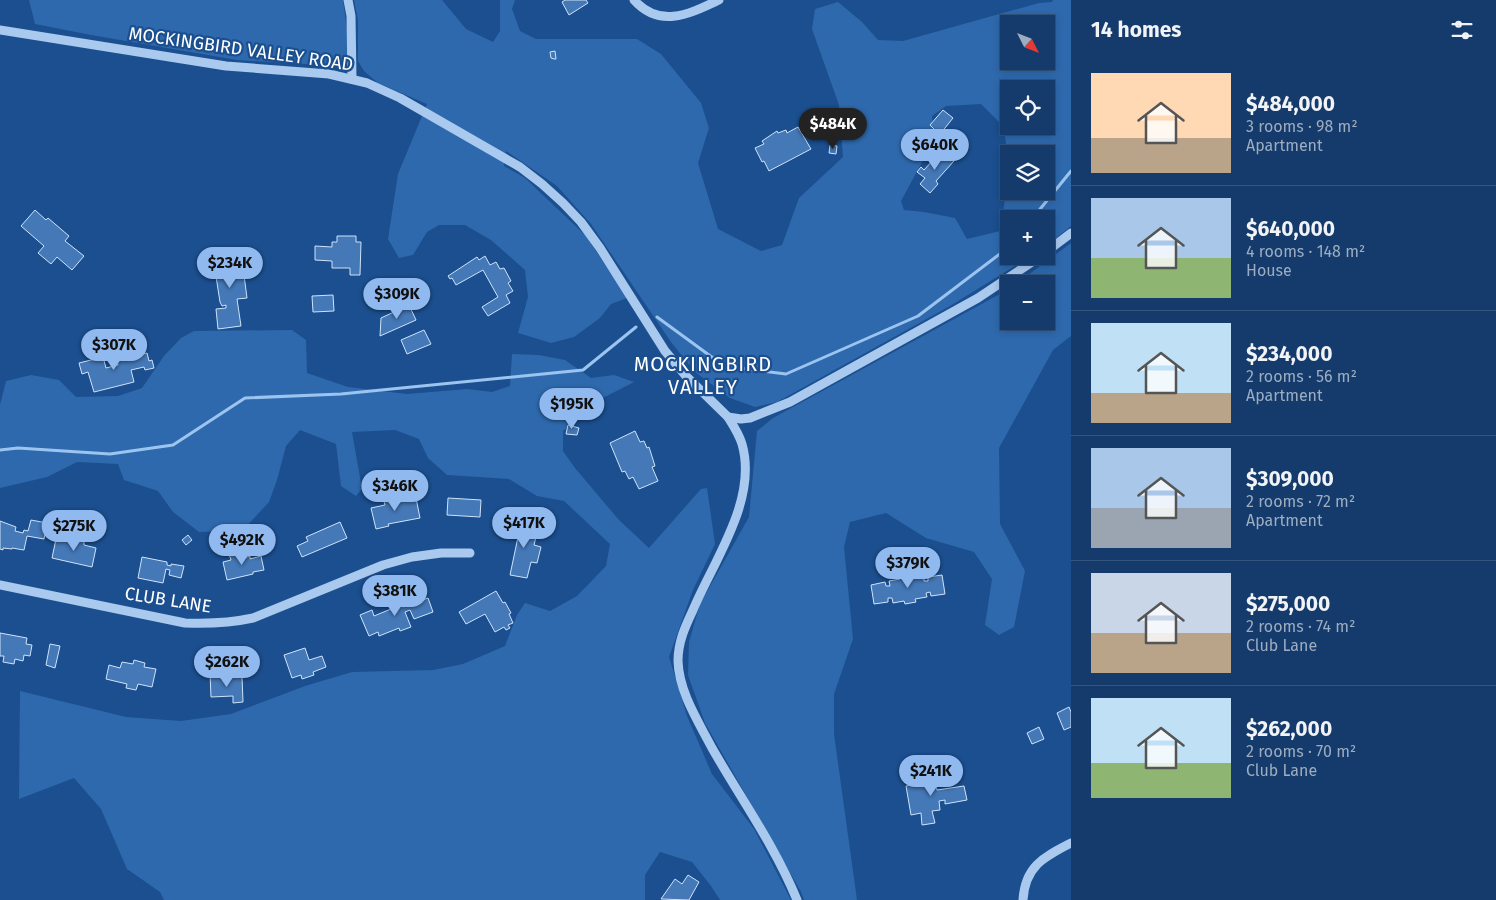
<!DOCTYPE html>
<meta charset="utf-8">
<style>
body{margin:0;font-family:"Fira Sans",sans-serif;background:#214673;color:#f1f3f6;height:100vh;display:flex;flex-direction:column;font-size:19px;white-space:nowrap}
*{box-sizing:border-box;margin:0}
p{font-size:16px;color:#9dadc1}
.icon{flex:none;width:28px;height:28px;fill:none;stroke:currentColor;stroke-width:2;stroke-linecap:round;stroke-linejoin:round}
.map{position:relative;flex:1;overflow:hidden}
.panel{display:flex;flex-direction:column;background:#143b6b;width:425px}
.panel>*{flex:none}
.needle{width:32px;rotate:132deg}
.tools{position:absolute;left:1000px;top:15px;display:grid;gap:10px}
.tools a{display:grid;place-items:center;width:55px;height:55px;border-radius:0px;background:#143b6b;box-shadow:0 2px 8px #0003,0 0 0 1px #33557e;font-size:25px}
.price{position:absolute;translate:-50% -42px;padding:0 11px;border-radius:18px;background:#90b9f0;color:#111;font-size:16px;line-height:32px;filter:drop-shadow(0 1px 2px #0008)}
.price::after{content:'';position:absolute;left:50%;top:30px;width:15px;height:11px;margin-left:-8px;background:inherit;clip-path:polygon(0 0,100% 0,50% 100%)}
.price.active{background:#222;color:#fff}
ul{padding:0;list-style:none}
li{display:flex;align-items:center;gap:15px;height:125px;padding:0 20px}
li+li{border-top:1px solid #33557e}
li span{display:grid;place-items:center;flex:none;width:140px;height:100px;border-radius:0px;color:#555}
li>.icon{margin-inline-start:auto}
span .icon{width:60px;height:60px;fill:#fffc;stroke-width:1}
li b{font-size:21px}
h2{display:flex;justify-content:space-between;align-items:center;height:60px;padding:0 20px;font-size:21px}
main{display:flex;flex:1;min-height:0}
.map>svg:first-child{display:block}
.green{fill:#2e69ad;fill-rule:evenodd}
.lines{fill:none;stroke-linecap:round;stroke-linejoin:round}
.stream{stroke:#9cc4f0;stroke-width:3}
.building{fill:#4478b7;stroke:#cfe3fa}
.minor{stroke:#a9c9ee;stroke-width:9}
.labels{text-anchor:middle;stroke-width:4.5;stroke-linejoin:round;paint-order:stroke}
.street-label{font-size:18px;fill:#fff;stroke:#1b4f8f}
.quarter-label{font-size:20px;letter-spacing:1px;fill:#fff;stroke:#1b4f8f}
</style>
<main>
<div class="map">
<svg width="1071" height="900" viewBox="0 0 1071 900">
<rect width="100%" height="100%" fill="#1b4f8f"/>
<g class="green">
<polygon points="29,0 343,0 350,51 345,60 338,66 237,60 91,35 35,24"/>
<path d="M354 0H442L466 29 493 42 500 31V0H515L512 9 520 31 536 39H637L661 54 701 103 709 128 698 163 718 229 761 251 782 245 799 198 843 157 839 105 812 29 815 9 838 2 862 22 878 40 903 41 1039 3 1052 2 1053 0H1071V226L1046 246V219H1009V256H1031L950 306 777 402 755 407 730 398 695 372 671 342 591 224 557 186 506 151 504 166 525 178 586 236 627 298 611 304 600 318 574 337 551 343 518 333 528 297 525 270 491 240 465 225H439L427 232 413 255 399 258 388 239 398 174 427 104 378 83 364 71 358 61V20ZM1009 24H1046V61H1009ZM1009 89H1046V126H1009ZM981 104 1004 127 1009 171V154H1046V191H1009V174L1000 231 967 239 955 218 924 212 904 210 901 201 933 142 932 116 946 106Z"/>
<polygon points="1071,243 1071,336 1053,350 999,448 1000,524 1025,571 1014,627 999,635 985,625 992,579 974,552 926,538 886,513 850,522 844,547 853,639 834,694 834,734 857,900 804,900 801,892 705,723 688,675 689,642 700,604 749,517 757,431 773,418 1009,289 1009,321 1046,321 1046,284 1016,284"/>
<polygon points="292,330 306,340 307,373 348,387 407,394 467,389 492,392 510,386 512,354 539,355 565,360 591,378 614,375 634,382 603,398 563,431 563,451 575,468 619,520 649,548 701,489 707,488 715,544 693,590 669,657 687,716 712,774 754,829 791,900 720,900 711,886 692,862 660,852 645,875 645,900 164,900 160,892 127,869 101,809 74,778 19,799 20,691 126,717 181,721 231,714 305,686 352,672 433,670 463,664 505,646 517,615 525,603 550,611 577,596 606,566 610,544 564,501 537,496 509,479 447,475 428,458 419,439 395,430 352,432 362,489 356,496 341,486 336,444 300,430 286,446 277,480 269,502 243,530 199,532 173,512 158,491 124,480 118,464 77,462 47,477 0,488 0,405 6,381 31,375 59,380 76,397 118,396 142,388 164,356 181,338 194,331"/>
</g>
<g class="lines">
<g class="stream">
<polyline points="1032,219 1071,171"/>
<polyline points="657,317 724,366 786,374 918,316 1009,247"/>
<polyline points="0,450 18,448 110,454 173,445 245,398 341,394 583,370 636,327"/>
</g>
</g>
<g class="building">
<polygon points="565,0 586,0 588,3 569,15 562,2"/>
<polygon points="555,51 556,59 554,59 551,58 550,52"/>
<polygon points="943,110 953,118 941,133 943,134 940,137 948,143 940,152 930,143 934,138 932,136 936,131 930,125"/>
<polygon points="798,127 811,149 769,171 764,161 762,162 755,148 764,144 762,141 777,131 778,133 786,130 787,133"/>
<polygon points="830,145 837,146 836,154 829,153"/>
<polygon points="942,150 954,161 936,181 938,184 930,193 920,184 925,178 917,172 921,167 924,170"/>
<polygon points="35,210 46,220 48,218 69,236 65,241 84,256 72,270 57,257 51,264 38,253 44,246 21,226"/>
<polygon points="337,236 356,236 356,242 361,242 360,275 350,275 350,268 332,268 332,261 315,260 315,246 332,247 332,242 337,242"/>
<polygon points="241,252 247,298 237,299 241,326 218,329 216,309 226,308 226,305 222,306 220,302 215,270 218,270 216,255"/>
<polygon points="485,256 490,265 496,262 500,269 504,268 511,281 508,283 513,291 506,295 510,303 488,316 482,307 498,297 483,270 456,285 452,278 450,279 448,276 477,257 479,260"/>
<polygon points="333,295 334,311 313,312 312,296"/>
<polygon points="409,305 416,320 380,336 381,318"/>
<polygon points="424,330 431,344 407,354 401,340"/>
<polygon points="147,353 149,361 152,360 154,368 145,370 144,367 131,370 134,382 94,392 88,372 82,374 79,363 103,357 106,368 118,365 117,361"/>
<polygon points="568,425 579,428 577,435 566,434"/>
<polygon points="635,431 640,442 644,441 647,448 649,447 655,466 652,467 658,481 639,489 633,477 629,479 625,471 622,472 610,443"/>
<polygon points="394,495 396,503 416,498 420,518 388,524 389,526 376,529 371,508 385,505 383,498"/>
<polygon points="448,498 481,500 480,517 447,515"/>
<polygon points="523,517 537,533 534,545 541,547 537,563 531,562 527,578 510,575 518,537 511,528"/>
<polygon points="31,520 47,523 44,539 27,536 24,550 12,548 12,549 3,548 3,550 0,549 0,521 16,527 15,531 23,533 24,530 28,531"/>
<polygon points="340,522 347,538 302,557 297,546 308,541 306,537"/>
<polygon points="188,535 192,540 186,545 182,540"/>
<polygon points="76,538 84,540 84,545 96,548 92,567 52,558 56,539 75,543"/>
<polygon points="242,551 244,558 250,556 250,559 261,556 264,570 253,572 253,574 227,580 223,562 231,560 229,554"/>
<polygon points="142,557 167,562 167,565 171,566 171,564 184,566 181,578 169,575 170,570 166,569 163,583 138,578"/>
<polygon points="911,571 912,578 924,576 924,581 928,581 928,577 942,575 945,594 931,596 930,592 926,593 927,597 915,599 916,602 905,604 904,601 893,603 892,598 888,598 888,602 874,604 871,585 885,582 886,586 890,586 889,581 900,579 899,573"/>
<polygon points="496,591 503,603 505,602 511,613 509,614 513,623 508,625 510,628 506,630 504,627 495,632 485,614 466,624 459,612"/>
<polygon points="428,598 433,612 414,619 410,610 405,612 411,627 400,631 399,628 379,636 378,632 369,636 360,615 372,610 374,616 391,609 389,604 400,599 403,607"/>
<polygon points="0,633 27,638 26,644 32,645 30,656 24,655 23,661 15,659 14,664 3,662 4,656 0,656"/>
<polygon points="50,644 60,646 55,668 46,665"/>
<polygon points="305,648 309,660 322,656 326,667 313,672 314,675 302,679 301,675 292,678 284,655"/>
<polygon points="134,660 145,663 144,667 156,669 152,687 138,684 136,690 126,688 127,684 106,679 109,665 120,668 122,662 133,664"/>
<polygon points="210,674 220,674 220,678 242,677 243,702 233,703 233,696 211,697"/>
<polygon points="1069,707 1071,712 1071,727 1064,730 1057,713"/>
<polygon points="1039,727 1044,739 1032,744 1027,733"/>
<polygon points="924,771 925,775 934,774 937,790 964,786 967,800 945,804 945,800 939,801 940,810 932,811 935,823 922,825 921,813 911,815 906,786 915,784 913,773"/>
<polygon points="688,875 699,882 689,900 661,899 675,879 682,884"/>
</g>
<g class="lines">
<g class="minor">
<polyline points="348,0 351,16 352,79"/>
<path d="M634 0C660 29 689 14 719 0"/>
<polyline points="0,30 226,66 329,74 367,83 400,98 520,167 542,184 563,203 581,222 600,248 665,351 686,376 728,417 741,419 750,418 790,402 978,298 1041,256"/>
<polyline points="1046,252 1071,233"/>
<path d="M728 417C733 425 739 434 742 444 758 500 714 560 693 610 685 627 678 642 678 661 679 692 698 721 712 748 741 799 775 846 797 900"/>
<path d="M0 585 185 623C209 624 230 623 253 618L383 565 412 557 441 553H470"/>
<path d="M1023 900C1025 866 1044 857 1071 843"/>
</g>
</g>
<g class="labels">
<g class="street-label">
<text transform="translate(241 49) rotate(8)" y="6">MOCKINGBIRD VALLEY ROAD</text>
<text transform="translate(168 600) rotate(9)" y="6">CLUB LANE</text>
</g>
<g class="quarter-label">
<text x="703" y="371">MOCKINGBIRD<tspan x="703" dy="23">VALLEY</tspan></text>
</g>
</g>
</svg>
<div class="tools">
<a><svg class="needle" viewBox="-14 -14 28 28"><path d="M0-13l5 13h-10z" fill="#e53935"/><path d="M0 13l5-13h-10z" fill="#9dadc1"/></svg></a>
<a><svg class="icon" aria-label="locate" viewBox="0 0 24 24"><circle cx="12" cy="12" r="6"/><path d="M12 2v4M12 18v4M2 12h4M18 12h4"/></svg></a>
<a><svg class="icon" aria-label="layers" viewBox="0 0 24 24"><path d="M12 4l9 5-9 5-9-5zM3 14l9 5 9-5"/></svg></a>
<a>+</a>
<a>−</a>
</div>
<b class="price active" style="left:833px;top:150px">$484K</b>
<b class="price" style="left:935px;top:171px">$640K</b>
<b class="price" style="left:230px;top:289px">$234K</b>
<b class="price" style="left:397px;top:320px">$309K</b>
<b class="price" style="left:114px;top:371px">$307K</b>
<b class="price" style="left:572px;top:430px">$195K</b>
<b class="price" style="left:395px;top:512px">$346K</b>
<b class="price" style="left:524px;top:549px">$417K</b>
<b class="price" style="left:74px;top:552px">$275K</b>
<b class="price" style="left:242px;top:566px">$492K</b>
<b class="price" style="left:908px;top:589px">$379K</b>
<b class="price" style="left:395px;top:617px">$381K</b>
<b class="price" style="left:227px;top:688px">$262K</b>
<b class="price" style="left:931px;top:797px">$241K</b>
</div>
<section class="panel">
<h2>14 homes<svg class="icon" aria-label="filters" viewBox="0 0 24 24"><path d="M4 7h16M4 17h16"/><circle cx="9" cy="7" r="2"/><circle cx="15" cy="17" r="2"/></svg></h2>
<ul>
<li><span style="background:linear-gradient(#ffd9b3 65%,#b9a48a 0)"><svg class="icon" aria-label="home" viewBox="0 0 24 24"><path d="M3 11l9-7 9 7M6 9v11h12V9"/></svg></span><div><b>$484,000</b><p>3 rooms · 98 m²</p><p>Apartment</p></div></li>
<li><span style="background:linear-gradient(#a9c7e8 60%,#8fb573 0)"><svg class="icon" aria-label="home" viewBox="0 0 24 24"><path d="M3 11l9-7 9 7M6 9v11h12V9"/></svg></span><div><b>$640,000</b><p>4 rooms · 148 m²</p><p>House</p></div></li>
<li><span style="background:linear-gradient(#bfe0f5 70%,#b9a48a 0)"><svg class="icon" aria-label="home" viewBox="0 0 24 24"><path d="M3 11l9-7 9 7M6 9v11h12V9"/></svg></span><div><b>$234,000</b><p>2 rooms · 56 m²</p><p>Apartment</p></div></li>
<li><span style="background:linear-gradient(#a9c7e8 60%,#9aa5b1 0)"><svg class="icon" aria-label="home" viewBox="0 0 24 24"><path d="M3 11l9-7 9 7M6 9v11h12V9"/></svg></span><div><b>$309,000</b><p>2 rooms · 72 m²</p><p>Apartment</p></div></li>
<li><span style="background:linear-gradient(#c9d6e8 60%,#b9a48a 0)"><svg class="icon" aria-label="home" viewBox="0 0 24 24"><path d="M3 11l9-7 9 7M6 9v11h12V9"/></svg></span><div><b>$275,000</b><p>2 rooms · 74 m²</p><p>Club Lane</p></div></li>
<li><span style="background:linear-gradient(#bfe0f5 65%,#8fb573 0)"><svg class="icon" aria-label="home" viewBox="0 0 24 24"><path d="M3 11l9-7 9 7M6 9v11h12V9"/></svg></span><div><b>$262,000</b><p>2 rooms · 70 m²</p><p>Club Lane</p></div></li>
</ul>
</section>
</main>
